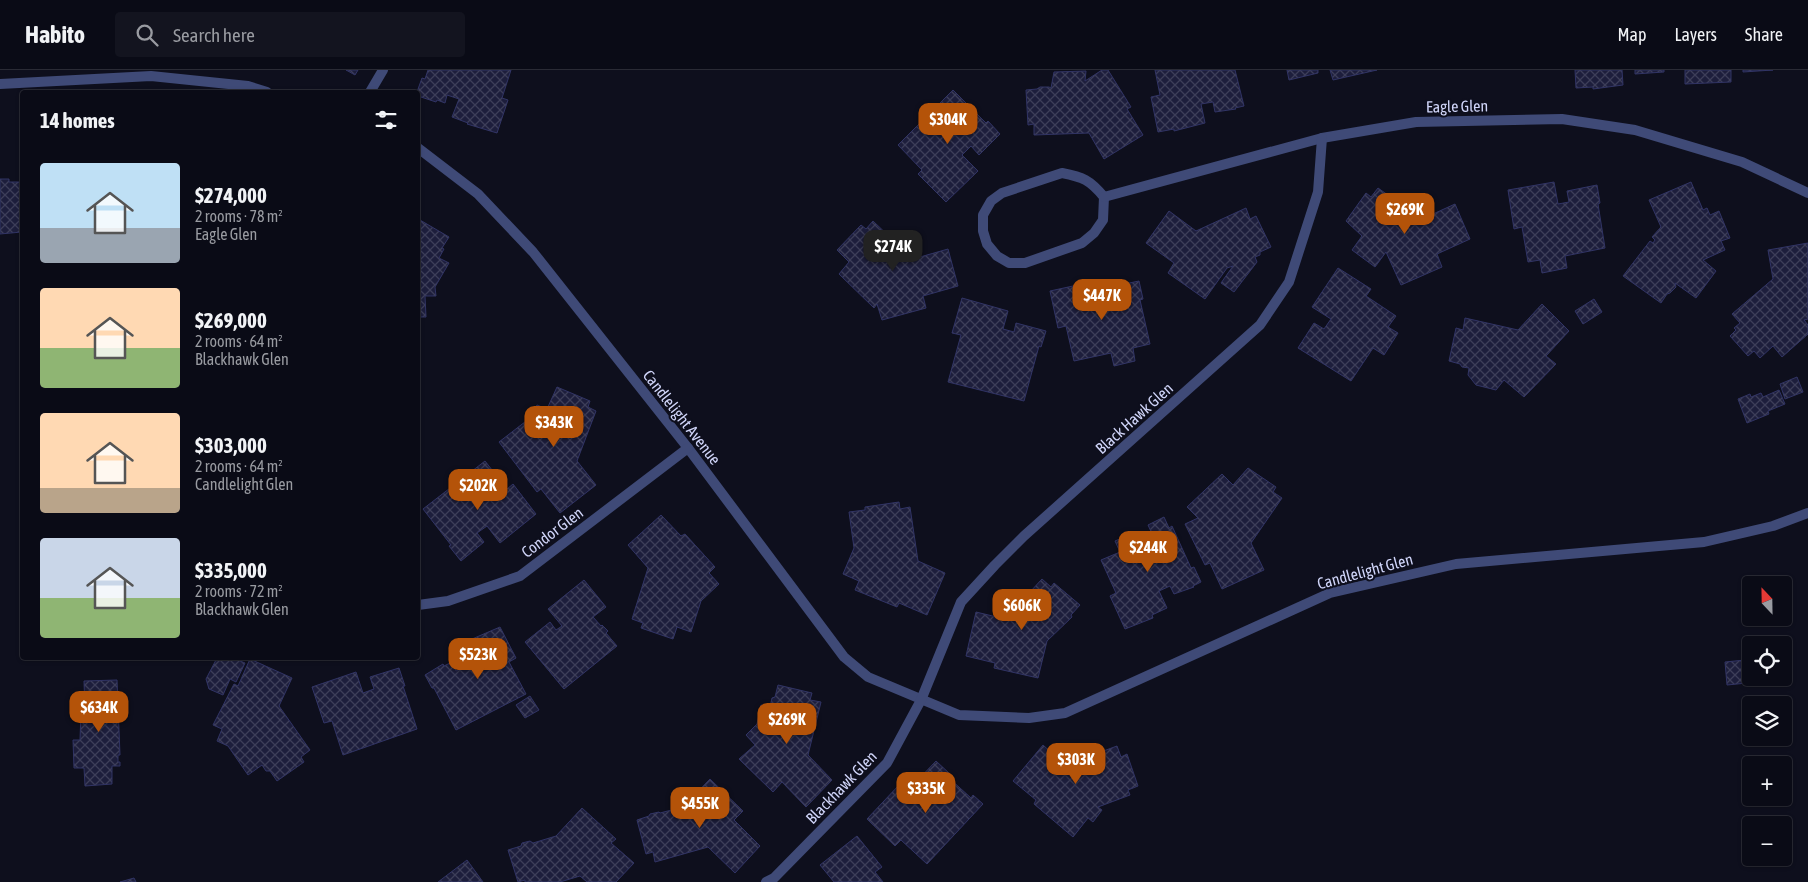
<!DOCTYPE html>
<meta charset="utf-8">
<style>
body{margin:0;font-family:"Asap Condensed",sans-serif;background:#13141f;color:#f1f3f6;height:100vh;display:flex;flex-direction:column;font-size:19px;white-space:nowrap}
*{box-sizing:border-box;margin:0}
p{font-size:16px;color:#999ba1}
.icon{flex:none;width:28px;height:28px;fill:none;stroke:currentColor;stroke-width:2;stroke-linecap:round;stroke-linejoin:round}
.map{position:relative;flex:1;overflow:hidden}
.details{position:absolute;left:20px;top:20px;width:400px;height:570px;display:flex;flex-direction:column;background:#0a0b16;border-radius:5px;box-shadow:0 1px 4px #0004,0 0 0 1px #2a2b35}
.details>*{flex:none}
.needle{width:32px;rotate:338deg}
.controls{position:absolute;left:1742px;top:506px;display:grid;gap:10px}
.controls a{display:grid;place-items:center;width:50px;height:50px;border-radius:5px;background:#0a0b16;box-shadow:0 1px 4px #0004,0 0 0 1px #2a2b35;font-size:25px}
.price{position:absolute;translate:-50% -42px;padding:0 11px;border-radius:10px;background:#b45309;color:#fff;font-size:16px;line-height:32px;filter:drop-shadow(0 1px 2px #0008)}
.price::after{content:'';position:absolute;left:50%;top:30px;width:15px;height:11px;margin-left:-8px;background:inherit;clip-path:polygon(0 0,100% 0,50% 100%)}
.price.current{background:#222;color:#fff}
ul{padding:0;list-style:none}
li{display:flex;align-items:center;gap:15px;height:125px;padding:0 20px}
li span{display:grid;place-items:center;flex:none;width:140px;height:100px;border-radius:5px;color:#555}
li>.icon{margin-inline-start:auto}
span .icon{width:60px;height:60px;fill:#fffc;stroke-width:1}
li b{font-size:21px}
h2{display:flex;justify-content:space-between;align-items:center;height:60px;padding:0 20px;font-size:21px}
header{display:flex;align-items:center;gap:30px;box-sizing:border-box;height:70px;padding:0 25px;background:#0a0b16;border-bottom:1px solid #2a2b35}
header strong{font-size:24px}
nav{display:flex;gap:28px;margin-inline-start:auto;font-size:18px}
.search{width:350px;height:45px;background:#13141f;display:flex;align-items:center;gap:12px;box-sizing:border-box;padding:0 18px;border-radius:5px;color:#999ba1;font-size:19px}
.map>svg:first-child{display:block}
.building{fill:url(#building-cross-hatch);stroke:#313465}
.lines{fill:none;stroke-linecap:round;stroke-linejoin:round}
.street{stroke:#3f4a77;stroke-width:10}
.labels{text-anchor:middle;stroke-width:4;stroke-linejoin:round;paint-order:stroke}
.street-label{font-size:16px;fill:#d0d5f9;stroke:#0e0f1d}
</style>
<header>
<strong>Habito</strong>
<div class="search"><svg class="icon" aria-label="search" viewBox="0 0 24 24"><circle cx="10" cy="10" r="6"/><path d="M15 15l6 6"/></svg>Search here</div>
<nav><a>Map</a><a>Layers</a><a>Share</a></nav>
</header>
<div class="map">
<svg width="1808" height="812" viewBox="0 0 1808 812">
<defs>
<pattern id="building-cross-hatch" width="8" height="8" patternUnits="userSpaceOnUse" patternTransform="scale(1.25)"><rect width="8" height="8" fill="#1d1e3c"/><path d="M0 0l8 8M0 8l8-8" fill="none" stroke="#3d3e59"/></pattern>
</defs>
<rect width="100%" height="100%" fill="#0e0f1d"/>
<g class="building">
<polygon points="346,0 358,0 355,5"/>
<polygon points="428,0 511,0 502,28 508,30 497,63 467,54 468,53 452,47 459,29 447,25 445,33 437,30 436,32 418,26 417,22 422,8 425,9"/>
<polygon points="1102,0 1108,0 1131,37 1127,39 1143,65 1104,89 1089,63 1034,65 1034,54 1028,55 1026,20 1037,19 1040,17 1049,17 1051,18 1054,2 1086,1 1085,11"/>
<polygon points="1155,0 1235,0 1244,36 1235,38 1236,39 1215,42 1213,32 1201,34 1205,53 1174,61 1174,59 1158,62 1151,27 1160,25"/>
<polygon points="1287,0 1318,0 1318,3 1289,10"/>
<polygon points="1330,0 1377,0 1333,10"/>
<polygon points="1575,0 1622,0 1623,15 1593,19 1593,17 1576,18"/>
<polygon points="1635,0 1664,0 1664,2 1635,4"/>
<polygon points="1685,0 1731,0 1731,12 1685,14"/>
<polygon points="1743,0 1773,0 1743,2"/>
<polygon points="953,20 986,53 988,51 1000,64 979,85 971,76 962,85 978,101 946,132 918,104 922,100 898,75"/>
<polygon points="0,109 9,109 9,112 22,112 22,162 0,164"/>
<polygon points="1554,112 1558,134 1569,132 1567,121 1597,115 1600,133 1598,134 1605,178 1565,186 1567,198 1542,203 1540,190 1528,192 1522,157 1514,159 1508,120"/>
<polygon points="1691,112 1703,140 1707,138 1710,145 1719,141 1730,168 1721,171 1725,180 1703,190 1716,201 1696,228 1675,213 1676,217 1670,223 1667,224 1661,233 1623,206 1650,171 1653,173 1655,170 1652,167 1661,157 1649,130"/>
<polygon points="1378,118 1422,149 1455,134 1470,169 1437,184 1442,197 1401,215 1386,182 1375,197 1352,180 1362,166 1346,151 1366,123 1371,127"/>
<polygon points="1246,138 1250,149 1256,146 1271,177 1260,182 1260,185 1255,187 1257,192 1234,222 1221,213 1233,196 1227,198 1205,229 1168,203 1174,193 1146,173 1169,141 1196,161"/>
<polygon points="420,150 449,167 442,178 444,179 439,188 449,193 435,217 436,226 425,226 426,247 418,247 418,153"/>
<polygon points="873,151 913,189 948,179 958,216 923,226 926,238 882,250 877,234 874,238 839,204 849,192 837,180 861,155 866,159"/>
<polygon points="1808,173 1808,249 1804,250 1808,255 1808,264 1782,287 1773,276 1760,288 1754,281 1748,286 1730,266 1736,260 1734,258 1740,253 1732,244 1773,209 1768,180"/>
<polygon points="1338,198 1371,219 1366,226 1396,246 1388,257 1398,263 1384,285 1373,278 1351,311 1298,278 1314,253 1324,259 1331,249 1312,237"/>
<polygon points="1096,211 1100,231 1112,229 1110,217 1139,211 1143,229 1140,230 1150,274 1133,278 1135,291 1114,296 1111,283 1074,291 1066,256 1058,258 1050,221"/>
<polygon points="962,228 1008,241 1003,259 1014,262 1016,253 1046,261 1041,277 1039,276 1024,331 948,312 961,265 952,263"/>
<polygon points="1594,229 1602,242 1583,254 1575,241"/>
<polygon points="1542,234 1569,261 1546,286 1556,294 1524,327 1504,310 1496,320 1476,315 1468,305 1469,298 1462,297 1460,294 1449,291 1456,258 1463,260 1465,248 1518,260"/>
<polygon points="1797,307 1803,322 1785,329 1780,314"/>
<polygon points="557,317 590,331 588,337 596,341 577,391 596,415 560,443 541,419 537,422 499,372 530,348 537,335 547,339"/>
<polygon points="1779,320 1785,334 1768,341 1769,344 1747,353 1738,329 1750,324 1751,327 1761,323 1763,327"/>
<polygon points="485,391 507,419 513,414 536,444 500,473 487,456 477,463 484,472 461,491 449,476 451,475 423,439"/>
<polygon points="1248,398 1276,417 1273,422 1282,428 1251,473 1264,500 1222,519 1210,493 1205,495 1185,454 1198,448 1187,437 1222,404 1233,415"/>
<polygon points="899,432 900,439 910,437 918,491 945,503 927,545 899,533 897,537 855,520 859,511 843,504 854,478 849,442 865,440 865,437"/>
<polygon points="661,445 681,466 685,464 715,497 709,503 719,514 701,531 691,562 677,557 673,569 641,558 643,553 632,549 648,498 628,475"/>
<polygon points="1164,447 1169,458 1172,456 1191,498 1194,497 1201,512 1193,516 1194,517 1174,524 1170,516 1159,521 1167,538 1152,545 1153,548 1125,559 1110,526 1116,523 1101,490 1120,482 1115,471 1131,464 1135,474 1153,466 1148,455"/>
<polygon points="1042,509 1051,517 1054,513 1080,535 1071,545 1072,547 1047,571 1038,608 994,598 995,593 966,586 976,542 1005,549 1014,539 1021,546 1024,543 1017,536"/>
<polygon points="584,510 606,537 593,547 601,556 602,555 608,561 606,563 617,576 564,619 525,572 550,552 556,560 562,556 548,539"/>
<polygon points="500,557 516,588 509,592 526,624 456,660 434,618 432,618 425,605 443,594 444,596 452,592 456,601 468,595 459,578 473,571 472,569"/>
<polygon points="217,588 233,588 245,593 236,612 230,609 223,625 209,619 206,609"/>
<polygon points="250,589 292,608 279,636 310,680 301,687 304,692 277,711 270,701 266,701 262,695 248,705 228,676 217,671 222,659 213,655 234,614 238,616"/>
<polygon points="1745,590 1747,613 1727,615 1725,592"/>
<polygon points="399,598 405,616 403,616 417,659 343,685 332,651 324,653 312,617 356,602 363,623 374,619 370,607"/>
<polygon points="117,610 120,685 118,685 118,692 120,692 120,696 112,696 112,714 85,716 84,698 74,698 73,670 80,670 81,642 85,642 84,611"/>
<polygon points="778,615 812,623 810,630 821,632 808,685 832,710 806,737 782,712 773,722 739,689 755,675 746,665 757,654 761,635 770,637 772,628 775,627"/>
<polygon points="530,626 539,640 525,648 516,635"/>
<polygon points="1043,675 1065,695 1117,676 1121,687 1127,684 1138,716 1128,720 1130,725 1098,737 1102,740 1093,752 1088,748 1073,767 1034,734 1036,730 1013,711"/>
<polygon points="936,691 950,704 948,707 971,728 973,725 983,734 927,794 901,770 895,776 867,749 899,715 915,729 923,721 915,713"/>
<polygon points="710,709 743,741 734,750 760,776 735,803 708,777 655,792 653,782 646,784 637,750 649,746 650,744 659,742 660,743 683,737"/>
<polygon points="582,738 616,769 611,773 634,793 616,812 587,812 580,806 560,812 525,812 525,810 518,812 508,780 521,776 522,773 530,771 533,773 556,766"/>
<polygon points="857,766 882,797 875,802 883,812 834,812 820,795"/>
<polygon points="467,790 483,812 438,812"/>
<polygon points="134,808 136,812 120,812"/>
</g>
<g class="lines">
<g class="street">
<polyline points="0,14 151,6 248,16 267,22"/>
<polyline points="370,22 383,0"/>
<polyline points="418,78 478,124 533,182 688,378 844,587 868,607 959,645 1029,648 1065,643 1330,523 1456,494 1704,472 1773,456 1808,443"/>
<path d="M1062 103C1083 107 1090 110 1104 127L1103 150 1094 163 1082 173 1025 193H1009L997 186 987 174 983 161V145L991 131 1002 123Z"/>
<polyline points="1104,127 1322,68 1416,52 1562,49 1635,60 1742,92 1808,123"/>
<polyline points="418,535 448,531 520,506 688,378"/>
<polyline points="766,812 774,808 887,693 921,630 961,532 995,495 1024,466 1260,255 1289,212 1318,122 1322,68"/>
</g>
</g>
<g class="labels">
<g class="street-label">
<text transform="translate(1457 36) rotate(-1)" y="6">Eagle Glen</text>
<text transform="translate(682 347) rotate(52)" y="6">Candlelight Avenue</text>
<text transform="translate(1134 348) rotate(-42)" y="6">Black Hawk Glen</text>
<text transform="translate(552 462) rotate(-37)" y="6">Condor Glen</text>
<text transform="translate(1365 501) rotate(-15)" y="6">Candlelight Glen</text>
<text transform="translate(841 717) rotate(-46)" y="6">Blackhawk Glen</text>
</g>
</g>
</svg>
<div class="controls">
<a><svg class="needle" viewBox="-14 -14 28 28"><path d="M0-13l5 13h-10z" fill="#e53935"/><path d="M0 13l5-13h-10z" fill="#999ba1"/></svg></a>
<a><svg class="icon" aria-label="locate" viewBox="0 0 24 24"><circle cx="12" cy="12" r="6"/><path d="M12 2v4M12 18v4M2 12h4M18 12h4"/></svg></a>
<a><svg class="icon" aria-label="layers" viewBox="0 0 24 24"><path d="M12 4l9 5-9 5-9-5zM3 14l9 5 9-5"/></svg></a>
<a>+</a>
<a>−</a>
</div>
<b class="price" style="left:948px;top:75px">$304K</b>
<b class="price" style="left:1405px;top:165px">$269K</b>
<b class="price current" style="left:893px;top:202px">$274K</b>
<b class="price" style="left:1102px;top:251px">$447K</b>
<b class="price" style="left:554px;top:378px">$343K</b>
<b class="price" style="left:478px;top:441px">$202K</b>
<b class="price" style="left:1148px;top:503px">$244K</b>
<b class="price" style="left:1022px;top:561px">$606K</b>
<b class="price" style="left:478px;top:610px">$523K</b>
<b class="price" style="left:99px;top:663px">$634K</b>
<b class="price" style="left:787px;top:675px">$269K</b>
<b class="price" style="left:1076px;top:715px">$303K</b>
<b class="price" style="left:926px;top:744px">$335K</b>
<b class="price" style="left:700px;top:759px">$455K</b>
<section class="details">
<h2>14 homes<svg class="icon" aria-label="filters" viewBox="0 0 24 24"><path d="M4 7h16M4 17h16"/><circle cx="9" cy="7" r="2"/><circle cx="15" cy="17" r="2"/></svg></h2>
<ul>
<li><span style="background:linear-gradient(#bfe0f5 65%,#9aa5b1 0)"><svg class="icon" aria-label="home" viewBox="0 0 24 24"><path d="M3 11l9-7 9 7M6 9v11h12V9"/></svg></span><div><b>$274,000</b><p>2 rooms · 78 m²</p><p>Eagle Glen</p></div></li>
<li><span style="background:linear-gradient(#ffd9b3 60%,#8fb573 0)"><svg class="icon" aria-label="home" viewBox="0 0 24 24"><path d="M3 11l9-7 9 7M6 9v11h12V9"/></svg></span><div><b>$269,000</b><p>2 rooms · 64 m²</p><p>Blackhawk Glen</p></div></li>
<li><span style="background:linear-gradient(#ffd9b3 75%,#b9a48a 0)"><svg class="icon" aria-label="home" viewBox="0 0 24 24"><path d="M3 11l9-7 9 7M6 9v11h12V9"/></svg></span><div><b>$303,000</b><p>2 rooms · 64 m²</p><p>Candlelight Glen</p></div></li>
<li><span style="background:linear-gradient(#c9d6e8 60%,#8fb573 0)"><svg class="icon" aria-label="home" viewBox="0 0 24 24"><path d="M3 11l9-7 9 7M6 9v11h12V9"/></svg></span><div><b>$335,000</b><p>2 rooms · 72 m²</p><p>Blackhawk Glen</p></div></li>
</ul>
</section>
</div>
